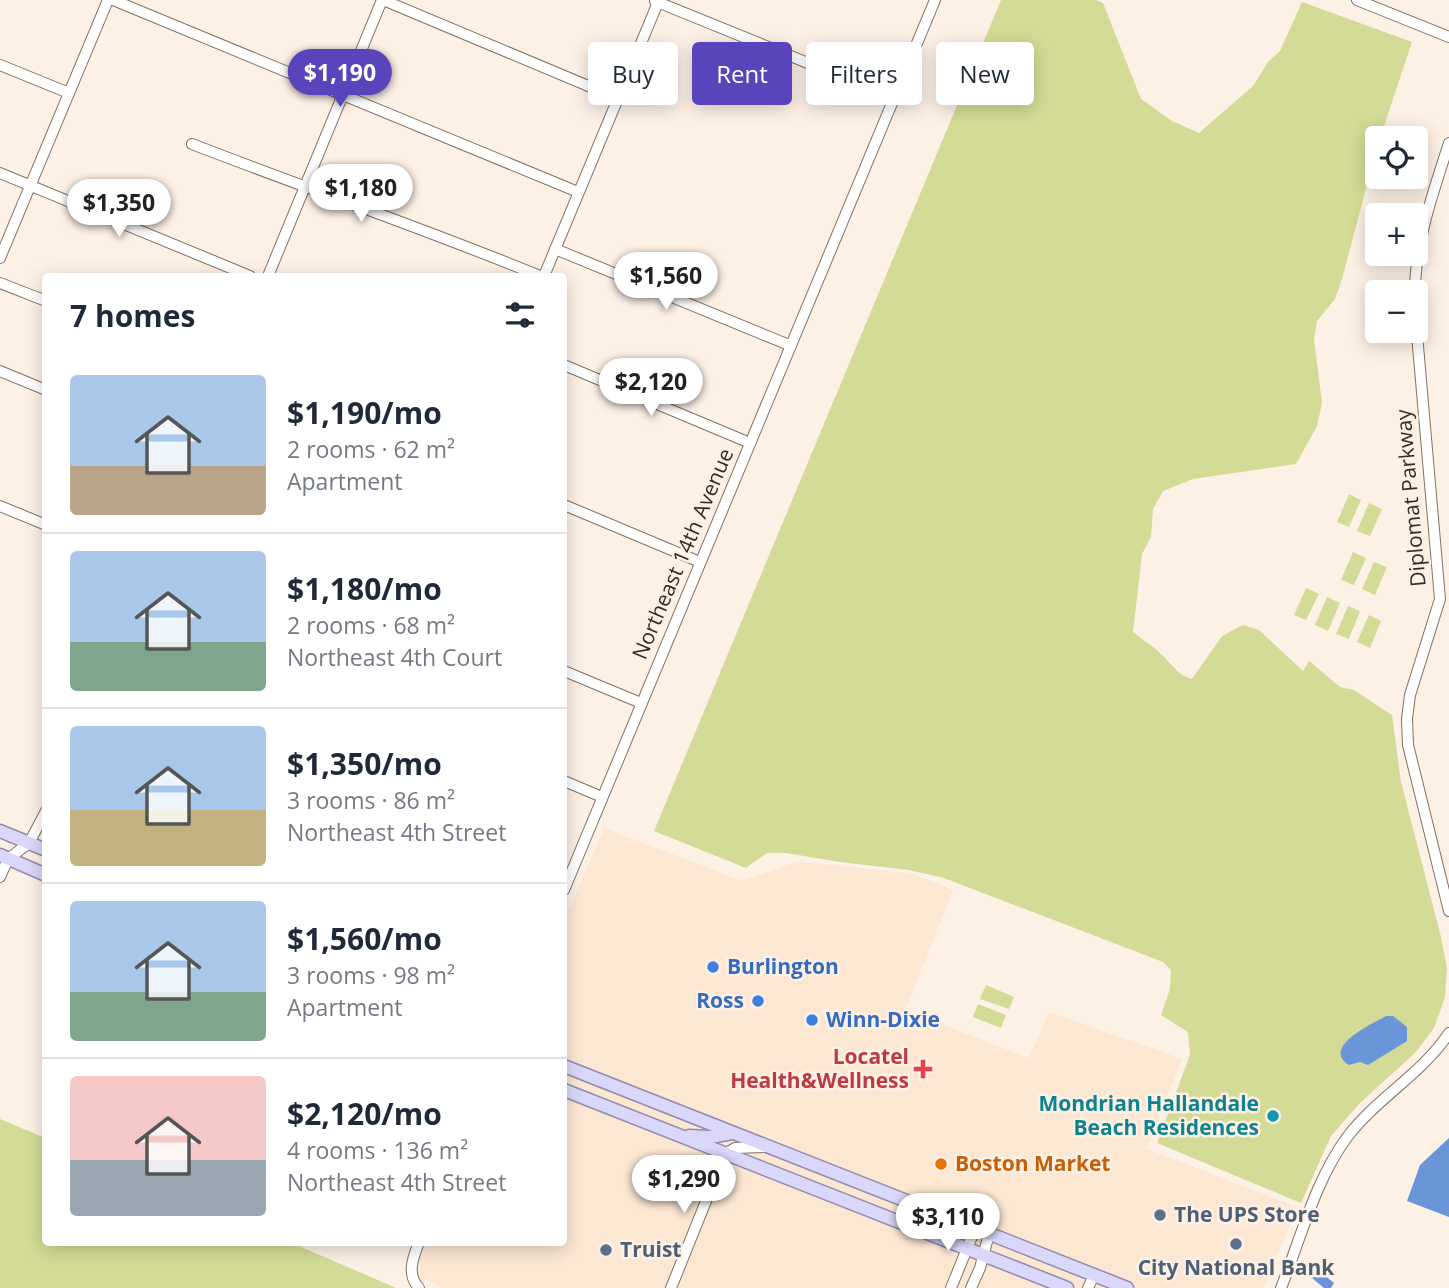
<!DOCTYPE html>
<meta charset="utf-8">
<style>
body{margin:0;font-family:"Open Sans",sans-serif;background:#f6f6f7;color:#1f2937;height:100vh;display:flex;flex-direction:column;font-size:26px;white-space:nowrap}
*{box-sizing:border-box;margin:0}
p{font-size:23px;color:#747a83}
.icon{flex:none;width:38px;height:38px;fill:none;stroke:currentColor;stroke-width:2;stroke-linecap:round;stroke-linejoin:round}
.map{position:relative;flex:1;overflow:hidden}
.sheet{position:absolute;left:42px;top:273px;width:525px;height:973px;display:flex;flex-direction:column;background:#fff;border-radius:7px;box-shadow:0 4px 18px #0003}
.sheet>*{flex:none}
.top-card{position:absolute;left:588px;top:42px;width:665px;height:63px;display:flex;gap:14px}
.fabs{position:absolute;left:1365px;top:126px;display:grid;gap:14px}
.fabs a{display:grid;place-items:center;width:63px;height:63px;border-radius:7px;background:#fff;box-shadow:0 4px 18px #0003;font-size:35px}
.price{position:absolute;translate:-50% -60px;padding:0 16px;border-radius:24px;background:#fff;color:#222;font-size:23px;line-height:46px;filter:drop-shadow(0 2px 4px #0008)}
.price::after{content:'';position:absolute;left:50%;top:42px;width:21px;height:16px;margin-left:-10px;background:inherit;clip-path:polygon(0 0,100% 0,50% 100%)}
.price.current{background:#5944bc;color:#fff}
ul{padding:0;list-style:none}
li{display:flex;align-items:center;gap:21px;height:175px;padding:0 28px}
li+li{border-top:2px solid #e0e1e3}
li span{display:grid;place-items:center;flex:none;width:196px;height:140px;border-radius:7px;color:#555}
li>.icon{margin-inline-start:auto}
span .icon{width:84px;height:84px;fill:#fffc;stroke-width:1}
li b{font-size:30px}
h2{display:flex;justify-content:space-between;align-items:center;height:84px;padding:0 28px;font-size:30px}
.tag{padding:0 24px;border-radius:7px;background:#fff;box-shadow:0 4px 18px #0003;font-size:24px;line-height:63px}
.tag.current{background:#5944bc;color:#fff}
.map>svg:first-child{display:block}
.built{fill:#fce7d3}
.green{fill:#d3db96}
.water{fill:#6a95d9}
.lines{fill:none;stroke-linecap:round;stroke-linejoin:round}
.minor-casing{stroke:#827160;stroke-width:12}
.major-casing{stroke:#918bae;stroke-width:15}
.minor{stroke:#fff;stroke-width:10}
.major{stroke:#dbd7fa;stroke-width:12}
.shop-dot{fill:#3f7fe0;stroke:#fdf0e5;stroke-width:2.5}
.health-dot{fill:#e0444e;stroke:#fdf0e5;stroke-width:2.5}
.culture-dot{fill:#0f9aa8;stroke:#fdf0e5;stroke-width:2.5}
.food-dot{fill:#e8710a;stroke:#fdf0e5;stroke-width:2.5}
.service-dot{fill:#5c6f8a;stroke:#fdf0e5;stroke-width:2.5}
.labels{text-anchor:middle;stroke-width:5;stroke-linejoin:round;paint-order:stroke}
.street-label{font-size:21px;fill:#342d26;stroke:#fdf0e5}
.shop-label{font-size:21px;font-weight:bold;fill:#366cbe;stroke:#fdf0e5;text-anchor:start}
.health-label{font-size:21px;font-weight:bold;fill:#be3a42;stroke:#fdf0e5;text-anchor:end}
.culture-label{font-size:21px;font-weight:bold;fill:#0d838f;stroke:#fdf0e5;text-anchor:end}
.food-label{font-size:21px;font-weight:bold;fill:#c56008;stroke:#fdf0e5;text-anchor:start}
.service-label{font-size:21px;font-weight:bold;fill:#4e5e75;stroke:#fdf0e5;text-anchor:start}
</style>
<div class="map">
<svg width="1449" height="1288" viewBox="0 0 1449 1288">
<rect width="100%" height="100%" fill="#fdf0e5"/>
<polygon class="built" points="604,828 742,881 798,862 910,873 953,890 905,1010 1029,1058 1049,1012 1182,1059 1147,1149 1297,1207 1264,1288 444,1288 418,1277 416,1267 426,1243 564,1242 564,922"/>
<g class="green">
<path d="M1001 0H1096L1103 3 1141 99 1172 121 1199 133 1253 86 1268 62 1280 51 1302 2 1412 42 1380 138H1377V147L1342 279 1335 299 1317 321 1314 339 1322 403 1317 426 1296 464 1193 479 1163 491 1153 509 1151 537 1142 554 1133 632C1142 639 1153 646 1161 654 1171 663 1178 676 1192 679L1222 636 1243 625 1259 630 1303 671 1309 661 1340 687 1354 690 1392 715 1401 782 1441 937 1447 968 1445 997 1434 1028 1415 1053 1360 1103 1331 1136 1301 1203 1157 1143 1190 1055 1188 1032 1161 1015 1170 989 1171 970 1163 962 944 878 909 870 840 862 786 853H767L746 868 654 831Z"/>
<polygon points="1349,494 1361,500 1349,527 1337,522"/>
<polygon points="1369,503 1382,509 1370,536 1357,531"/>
<polygon points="1353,552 1366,558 1354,585 1341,580"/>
<polygon points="1374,562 1387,567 1375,595 1362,589"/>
<polygon points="1306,588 1319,594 1306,620 1294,615"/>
<polygon points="1327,597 1340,603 1328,631 1315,625"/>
<polygon points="1348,606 1360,611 1349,639 1336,634"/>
<polygon points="1369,615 1381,621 1370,648 1357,642"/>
<polygon points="986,985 1014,997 1009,1009 980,999"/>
<polygon points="978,1004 1006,1015 1001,1028 973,1017"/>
<polygon points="0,1119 45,1138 46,1242 292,1243 396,1288 0,1288"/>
</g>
<g class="water">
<path d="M1386 1016H1393L1407 1027V1041L1368 1065 1360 1062 1349 1065C1321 1047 1372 1024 1386 1016Z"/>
<polygon points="1449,1138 1449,1217 1407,1201 1420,1165"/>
<polygon points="1318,1270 1334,1283 1331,1288 1324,1288 1312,1278"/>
</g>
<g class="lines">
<defs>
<g id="minor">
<polyline points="113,0 578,192"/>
<polyline points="383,0 617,98"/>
<polyline points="1357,0 1449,37"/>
<polyline points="655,1 894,98"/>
<polyline points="0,65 69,93"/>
<path d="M192 144C308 189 426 229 540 276"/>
<polyline points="0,173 250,276"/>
<polyline points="555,249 789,345"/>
<polyline points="0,258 108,0"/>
<polyline points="268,276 382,0"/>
<polyline points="544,276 659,0"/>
<polyline points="0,283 46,301"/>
<path d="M1415 292C1415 242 1434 190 1449 143"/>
<polyline points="1416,323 1440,599 1410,695 1407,719 1408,745 1449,911"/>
<polyline points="564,365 750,443"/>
<polyline points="0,371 46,390"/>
<polyline points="564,505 700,562"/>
<polyline points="0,506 46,525"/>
<polyline points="564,671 641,703"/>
<polyline points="564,781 602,797"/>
<polyline points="0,877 8,859 29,843 46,811"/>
<polyline points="564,890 935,0"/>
<path d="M419 1288C406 1274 413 1258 419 1242"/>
<polyline points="671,1288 725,1154 735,1148 764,1147"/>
<polyline points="951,1288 975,1229"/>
<polyline points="971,1288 980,1268 989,1234"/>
<polyline points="1088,1288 1094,1275"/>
<path d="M1281 1288C1301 1238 1315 1180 1348 1136 1377 1098 1422 1074 1449 1033"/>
</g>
<g id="major">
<polyline points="0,831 46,850"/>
<polyline points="0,855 46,875"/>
<polyline points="564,1066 1127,1288"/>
<polyline points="564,1090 1067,1288"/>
<polyline points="689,1136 710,1137 732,1133"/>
</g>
</defs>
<use href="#minor" class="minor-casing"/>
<use href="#major" class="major-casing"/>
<use href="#minor" class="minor"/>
<use href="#major" class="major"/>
</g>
<g class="shop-dot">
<circle cx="713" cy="967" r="7"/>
<circle cx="758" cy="1001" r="7"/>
<circle cx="812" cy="1020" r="7"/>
</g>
<path class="health-dot" d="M919.5 1058.5h7v7h7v7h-7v7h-7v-7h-7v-7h7z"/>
<circle class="culture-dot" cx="1273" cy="1116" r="7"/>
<circle class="food-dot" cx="941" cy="1164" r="7"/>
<g class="service-dot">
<circle cx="1160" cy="1215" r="7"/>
<circle cx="1236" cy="1244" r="7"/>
<circle cx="606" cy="1250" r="7"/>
</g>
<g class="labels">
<g class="street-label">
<text transform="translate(1411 498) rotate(-95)" y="7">Diplomat Parkway</text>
<text transform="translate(683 554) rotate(-67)" y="7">Northeast 14th Avenue</text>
</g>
<g class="shop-label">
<text x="727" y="974">Burlington</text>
<text x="744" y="1008" text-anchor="end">Ross</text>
<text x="826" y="1027">Winn-Dixie</text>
</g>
<g class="health-label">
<text x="909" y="1064">Locatel<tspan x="909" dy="24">Health&amp;Wellness</tspan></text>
</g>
<g class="culture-label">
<text x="1259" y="1111">Mondrian Hallandale<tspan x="1259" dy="24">Beach Residences</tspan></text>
</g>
<g class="food-label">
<text x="955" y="1171">Boston Market</text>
</g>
<g class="service-label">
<text x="1174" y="1222">The UPS Store</text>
<text x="620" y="1257">Truist</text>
<text x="1236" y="1275" text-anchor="middle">City National Bank</text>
</g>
</g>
</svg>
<div class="fabs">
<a><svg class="icon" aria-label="locate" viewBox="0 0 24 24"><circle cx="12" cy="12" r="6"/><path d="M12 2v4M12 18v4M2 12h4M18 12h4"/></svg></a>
<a>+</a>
<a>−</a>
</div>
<b class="price current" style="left:340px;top:109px">$1,190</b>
<b class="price" style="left:361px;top:224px">$1,180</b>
<b class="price" style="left:119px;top:239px">$1,350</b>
<b class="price" style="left:666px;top:312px">$1,560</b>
<b class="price" style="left:651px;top:418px">$2,120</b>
<b class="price" style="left:684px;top:1215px">$1,290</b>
<b class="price" style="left:948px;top:1253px">$3,110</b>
<div class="top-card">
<a class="tag">Buy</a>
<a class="tag current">Rent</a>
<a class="tag">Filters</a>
<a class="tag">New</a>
</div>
<section class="sheet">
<h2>7 homes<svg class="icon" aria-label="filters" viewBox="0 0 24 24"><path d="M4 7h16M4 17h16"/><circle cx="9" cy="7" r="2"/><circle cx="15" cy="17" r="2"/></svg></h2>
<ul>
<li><span style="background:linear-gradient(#a9c7e8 65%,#b9a48a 0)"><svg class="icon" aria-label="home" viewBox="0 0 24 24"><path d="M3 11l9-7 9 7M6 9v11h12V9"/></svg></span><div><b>$1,190/mo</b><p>2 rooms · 62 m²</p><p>Apartment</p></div></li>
<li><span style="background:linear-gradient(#a9c7e8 65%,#7fa58c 0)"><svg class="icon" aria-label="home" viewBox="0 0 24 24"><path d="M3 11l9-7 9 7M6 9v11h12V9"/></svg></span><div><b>$1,180/mo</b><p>2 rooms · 68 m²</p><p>Northeast 4th Court</p></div></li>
<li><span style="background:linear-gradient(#a9c7e8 60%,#c2b280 0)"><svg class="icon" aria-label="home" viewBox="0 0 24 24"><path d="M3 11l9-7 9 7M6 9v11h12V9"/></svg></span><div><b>$1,350/mo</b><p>3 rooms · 86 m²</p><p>Northeast 4th Street</p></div></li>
<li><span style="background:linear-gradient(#a9c7e8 65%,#7fa58c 0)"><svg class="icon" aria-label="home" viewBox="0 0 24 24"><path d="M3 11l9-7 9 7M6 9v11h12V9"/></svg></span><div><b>$1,560/mo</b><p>3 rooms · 98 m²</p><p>Apartment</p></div></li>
<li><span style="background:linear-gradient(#f6c9c9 60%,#9aa5b1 0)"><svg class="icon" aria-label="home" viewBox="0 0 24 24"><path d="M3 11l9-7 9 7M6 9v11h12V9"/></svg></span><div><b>$2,120/mo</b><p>4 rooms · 136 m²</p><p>Northeast 4th Street</p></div></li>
</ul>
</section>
</div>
